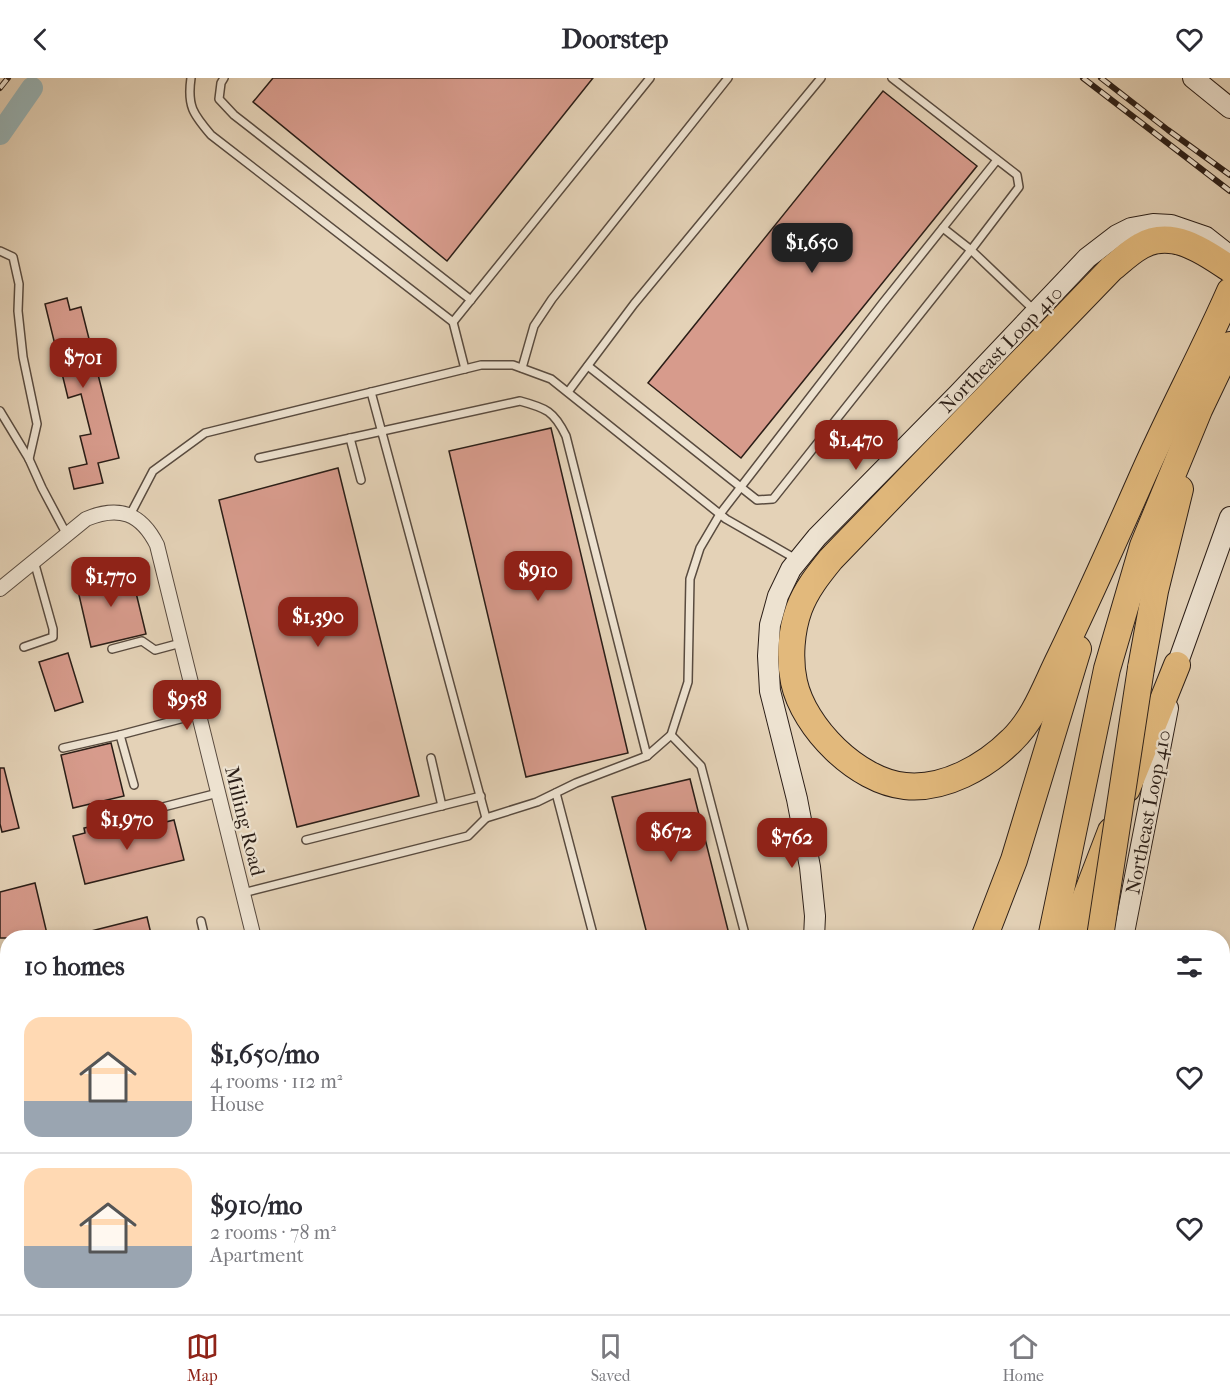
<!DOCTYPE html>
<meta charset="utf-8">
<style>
body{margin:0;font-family:"IM FELL French Canon",serif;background:#f2f2f3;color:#2b2b33;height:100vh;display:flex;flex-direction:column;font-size:22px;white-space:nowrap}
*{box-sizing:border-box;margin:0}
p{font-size:20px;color:#7c7c81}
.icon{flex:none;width:33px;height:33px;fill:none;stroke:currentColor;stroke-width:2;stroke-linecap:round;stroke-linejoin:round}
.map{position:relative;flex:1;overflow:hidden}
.drawer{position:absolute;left:0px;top:852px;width:1230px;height:384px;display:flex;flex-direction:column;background:#fff;border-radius:24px 24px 0 0;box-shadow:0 3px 9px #0003}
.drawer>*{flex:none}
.price{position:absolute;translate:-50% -51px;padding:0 14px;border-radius:12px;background:#8f2418;color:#fff;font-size:20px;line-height:39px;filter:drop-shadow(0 2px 3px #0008)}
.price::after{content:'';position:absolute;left:50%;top:36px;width:18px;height:14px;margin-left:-9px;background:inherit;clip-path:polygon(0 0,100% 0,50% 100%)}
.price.active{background:#222;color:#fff}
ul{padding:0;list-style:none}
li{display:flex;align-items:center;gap:18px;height:150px;padding:0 24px}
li+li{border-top:2px solid #e1e1e2}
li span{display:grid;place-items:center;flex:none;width:168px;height:120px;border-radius:18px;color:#555}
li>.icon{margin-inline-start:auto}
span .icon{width:72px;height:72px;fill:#fffc;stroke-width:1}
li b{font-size:26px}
h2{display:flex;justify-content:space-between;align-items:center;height:72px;padding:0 24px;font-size:26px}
header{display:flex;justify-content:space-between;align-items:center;height:78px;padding:0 24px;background:#fff;font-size:27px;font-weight:700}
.tabs{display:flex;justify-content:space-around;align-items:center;height:84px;border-top:2px solid #e1e1e2;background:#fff;font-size:16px;color:#7c7c81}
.tabs a{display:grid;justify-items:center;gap:3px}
.tabs .active{color:#8f2418}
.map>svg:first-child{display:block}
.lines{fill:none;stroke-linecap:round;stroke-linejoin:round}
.river{stroke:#98b5b8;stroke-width:22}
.building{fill:#d79b8c;stroke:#2b1e17;stroke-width:1.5}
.service-casing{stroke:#594b3f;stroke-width:10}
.minor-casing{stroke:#594b3f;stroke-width:16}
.secondary-casing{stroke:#2b1e17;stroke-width:22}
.motorway-casing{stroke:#2b1e17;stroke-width:28}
.service{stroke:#ede2d0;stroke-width:7}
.minor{stroke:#ede2d0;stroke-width:14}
.secondary{stroke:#ede2d0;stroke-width:20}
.motorway{stroke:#e2b97c;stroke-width:26}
.rail-casing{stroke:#2b1e17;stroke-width:6}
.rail{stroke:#ede2d0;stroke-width:4;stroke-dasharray:11;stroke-linecap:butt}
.motorway-bridge-casing{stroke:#2b1e17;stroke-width:28;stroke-linecap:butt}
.motorway-bridge{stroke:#e2b97c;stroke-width:26}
.labels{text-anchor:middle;stroke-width:4.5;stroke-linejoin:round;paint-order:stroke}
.street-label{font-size:20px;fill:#2b1e17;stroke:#ede2d0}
</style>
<header><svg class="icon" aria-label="back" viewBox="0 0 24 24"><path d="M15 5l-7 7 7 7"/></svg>Doorstep<svg class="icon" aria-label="heart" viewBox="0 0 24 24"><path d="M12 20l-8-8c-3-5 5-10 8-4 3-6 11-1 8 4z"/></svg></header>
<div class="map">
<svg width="1230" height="1236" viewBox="0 0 1230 1236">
<rect width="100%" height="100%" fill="#e4d2b7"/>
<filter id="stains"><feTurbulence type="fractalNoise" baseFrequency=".00333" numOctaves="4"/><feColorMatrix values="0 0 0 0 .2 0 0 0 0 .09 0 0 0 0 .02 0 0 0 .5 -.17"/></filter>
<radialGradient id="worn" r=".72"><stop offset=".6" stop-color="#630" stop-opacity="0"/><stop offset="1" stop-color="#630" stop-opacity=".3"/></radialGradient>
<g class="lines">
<polyline class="river" points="0,56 32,10"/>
</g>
<g class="building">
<polygon points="273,0 593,0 447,183 253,24"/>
<polygon points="883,13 977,88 741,380 648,305"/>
<polygon points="67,220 70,232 81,229 119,380 98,385 103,405 74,411 69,390 87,386 80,358 91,356 81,316 68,320 45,226"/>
<polygon points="551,350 628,675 526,699 449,373"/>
<polygon points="338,390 419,718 297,749 219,422"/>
<polygon points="130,490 146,556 91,569 76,504"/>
<polygon points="68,575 83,624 55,633 39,584"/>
<polygon points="111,665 124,718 73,730 61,677"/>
<polygon points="0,690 4,690 19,750 2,754 0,746"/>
<polygon points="690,701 730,860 648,860 612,719"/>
<polygon points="174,742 184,782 85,806 73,758 85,755 84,750 98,747 101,760"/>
<polygon points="35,805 48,860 0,860 0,814"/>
<polygon points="147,839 152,860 80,860 79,856"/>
</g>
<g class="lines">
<defs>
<g id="service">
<path d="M191 0C187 28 193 36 211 57L453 244 465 291"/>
<polyline points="224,0 221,5 219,21 234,37 471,222"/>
<polyline points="892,0 1017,97 1019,109 971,172 1034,232"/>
<polyline points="0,173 13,179 19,206 18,233 23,279 37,346 29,381"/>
<polyline points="453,244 650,0"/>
<polyline points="588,288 757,422 773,421 971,172 943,150"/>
<polyline points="522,290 534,248 552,221 728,0"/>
<polyline points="371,314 486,740 537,724 576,705 647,678 671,657 688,604 690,501 700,470 720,436 882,226 997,82"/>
<polyline points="568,314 634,226 821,0"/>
<polyline points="0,333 29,381 42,410 67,457"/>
<polyline points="350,360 361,402"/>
<path d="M259 380 520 323C546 330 554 333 566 358L647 678"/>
<polyline points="130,437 153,393 205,355 481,287 513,287 551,301 726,441 796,481"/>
<polyline points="24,569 53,559 53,551 34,483"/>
<polyline points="112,571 142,563 155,572 181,565"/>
<polyline points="671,657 701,688 746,860"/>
<polyline points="63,670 120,657"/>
<polyline points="431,680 442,728"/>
<polyline points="134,707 120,657 199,636"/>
<polyline points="556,715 594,860"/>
<polyline points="108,743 218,715"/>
<polyline points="306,762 481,718"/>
<polyline points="243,815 468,758 486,740"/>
<polyline points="201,843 205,860"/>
<polyline points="0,991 8,987"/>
<polyline points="0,1107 0,1110"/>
<polyline points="416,1228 418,1236"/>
<polyline points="330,1236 328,1229 330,1228"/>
<polyline points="425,1236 433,1236"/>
</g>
<g id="minor">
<path d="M0 511 86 441C119 427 141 435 157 467L254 860"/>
<polyline points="347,1228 349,1236"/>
</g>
<g id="secondary">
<polyline points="1193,0 1230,30"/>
<polyline points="1174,601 1177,587 1230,439"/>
<polyline points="814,860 815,838 810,789 797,721 770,613 768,578 770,547 778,518 791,491 817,459 958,316 1087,180 1117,157 1131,150 1153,146 1171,147 1206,159 1230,178"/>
<polyline points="1123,860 1168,630"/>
<polyline points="1192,1228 1201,1236"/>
<polyline points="596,1236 604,1228"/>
</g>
<g id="motorway">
<path d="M1230 191C1205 174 1172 150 1141 168 1130 174 1121 183 1111 191L831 481C818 497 806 512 799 531 791 553 789 581 794 604 804 650 857 703 905 708 944 712 985 689 1012 662 1035 640 1046 607 1060 579 1088 521 1114 463 1140 404 1168 339 1202 277 1230 213"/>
<polyline points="1141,590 1155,513 1180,411"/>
<polyline points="1127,711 1177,587"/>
<polyline points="984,860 1014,782 1078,571"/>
<polyline points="1051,860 1107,591 1143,468 1199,332 1230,267"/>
<polyline points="1070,860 1111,753"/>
<polyline points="712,1236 720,1228"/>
<polyline points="968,1236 970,1228"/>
</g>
</defs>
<use href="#service" class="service-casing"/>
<use href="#minor" class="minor-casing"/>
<use href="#secondary" class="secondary-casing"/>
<use href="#motorway" class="motorway-casing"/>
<use href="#service" class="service"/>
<use href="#minor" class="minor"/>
<use href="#secondary" class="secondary"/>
<use href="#motorway" class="motorway"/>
<defs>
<g id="rail">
<polyline points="1083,0 1230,113"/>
<polyline points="1101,0 1168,52 1230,97"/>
<polyline points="0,10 8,0"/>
</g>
</defs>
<use href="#rail" class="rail-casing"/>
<use href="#rail" class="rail"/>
<defs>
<polyline id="motorway-bridge" points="1100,859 1141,590"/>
</defs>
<use href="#motorway-bridge" class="motorway-bridge-casing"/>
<use href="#motorway-bridge" class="motorway-bridge"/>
</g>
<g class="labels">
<g class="street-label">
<text transform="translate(1001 271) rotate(-46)" y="7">Northeast Loop 410</text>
<text transform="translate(1148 734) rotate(-79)" y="7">Northeast Loop 410</text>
<text transform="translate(245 743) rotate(76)" y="7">Milling Road</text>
</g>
</g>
<rect width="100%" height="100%" filter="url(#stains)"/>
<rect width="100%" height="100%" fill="url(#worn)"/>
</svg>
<b class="price active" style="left:812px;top:196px">$1,650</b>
<b class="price" style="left:83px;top:311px">$701</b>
<b class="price" style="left:856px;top:393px">$1,470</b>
<b class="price" style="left:538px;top:524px">$910</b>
<b class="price" style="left:111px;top:530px">$1,770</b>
<b class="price" style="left:318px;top:570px">$1,390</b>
<b class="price" style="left:187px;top:653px">$958</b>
<b class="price" style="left:127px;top:773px">$1,970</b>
<b class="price" style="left:671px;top:785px">$672</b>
<b class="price" style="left:792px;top:791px">$762</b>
<section class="drawer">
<h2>10 homes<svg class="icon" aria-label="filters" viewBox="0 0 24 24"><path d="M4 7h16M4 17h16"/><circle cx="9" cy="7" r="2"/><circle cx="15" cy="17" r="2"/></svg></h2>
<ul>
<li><span style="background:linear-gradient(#ffd9b3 70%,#9aa5b1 0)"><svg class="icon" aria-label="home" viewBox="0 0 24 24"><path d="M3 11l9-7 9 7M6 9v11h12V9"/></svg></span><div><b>$1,650/mo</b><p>4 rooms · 112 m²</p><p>House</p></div><svg class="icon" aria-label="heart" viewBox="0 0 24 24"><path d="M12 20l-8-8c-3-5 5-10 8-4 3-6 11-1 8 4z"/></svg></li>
<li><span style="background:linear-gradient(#ffd9b3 65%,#9aa5b1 0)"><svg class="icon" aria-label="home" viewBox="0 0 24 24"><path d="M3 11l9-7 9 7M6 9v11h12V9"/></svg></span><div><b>$910/mo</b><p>2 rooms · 78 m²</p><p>Apartment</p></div><svg class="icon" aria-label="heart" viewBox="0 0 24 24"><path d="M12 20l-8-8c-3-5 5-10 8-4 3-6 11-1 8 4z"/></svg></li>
</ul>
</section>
</div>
<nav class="tabs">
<a class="active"><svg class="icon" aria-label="map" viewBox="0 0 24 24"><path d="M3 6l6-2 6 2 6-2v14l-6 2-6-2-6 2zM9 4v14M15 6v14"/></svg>Map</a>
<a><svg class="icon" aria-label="saved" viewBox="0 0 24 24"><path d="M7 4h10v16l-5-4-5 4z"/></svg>Saved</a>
<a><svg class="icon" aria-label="home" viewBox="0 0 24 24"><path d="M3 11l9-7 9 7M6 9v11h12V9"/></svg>Home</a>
</nav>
